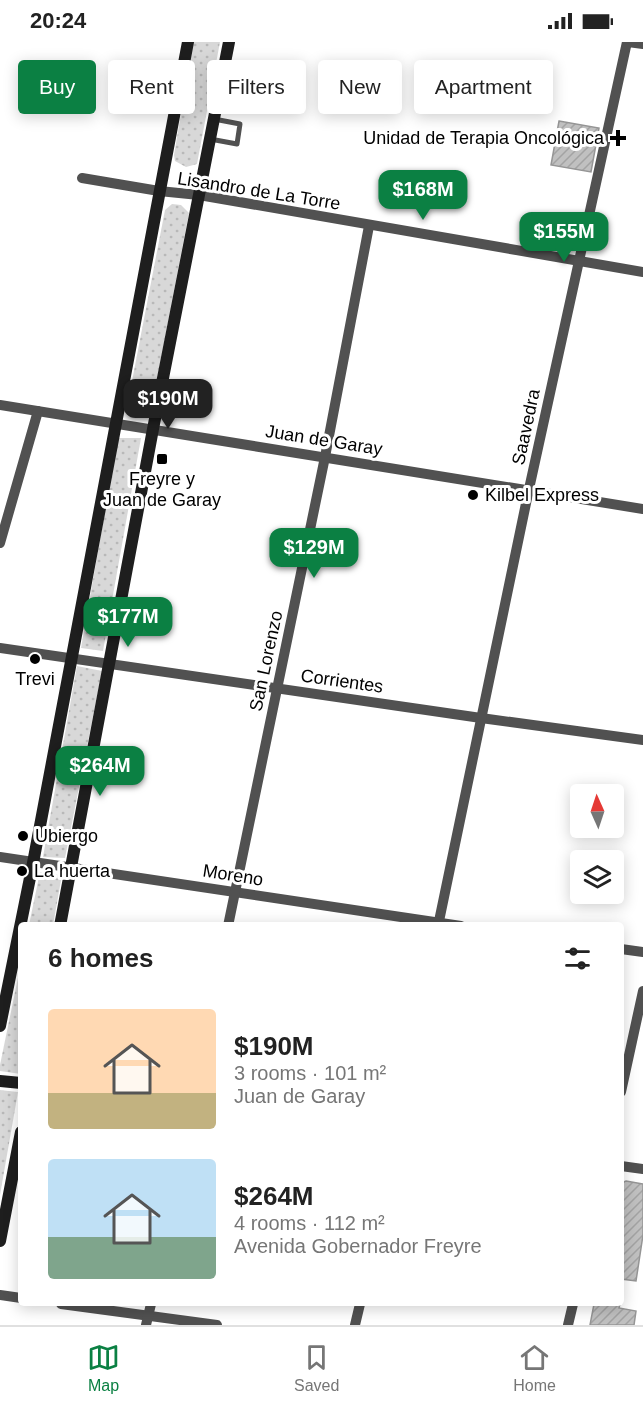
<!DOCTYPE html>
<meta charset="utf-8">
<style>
body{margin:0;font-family:Arial,sans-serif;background:#f2f2f2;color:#222;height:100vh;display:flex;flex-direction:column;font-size:22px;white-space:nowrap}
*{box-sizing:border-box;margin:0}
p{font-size:20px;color:#767676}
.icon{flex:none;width:33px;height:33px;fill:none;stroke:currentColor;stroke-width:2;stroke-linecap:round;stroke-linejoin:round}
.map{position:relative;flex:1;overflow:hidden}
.side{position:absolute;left:18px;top:880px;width:606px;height:384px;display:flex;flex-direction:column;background:#fff;border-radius:6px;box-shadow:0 3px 15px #0003}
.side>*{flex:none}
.hud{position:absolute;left:18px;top:18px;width:608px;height:54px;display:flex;gap:12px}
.needle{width:39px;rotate:357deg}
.buttons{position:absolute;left:570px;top:742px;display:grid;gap:12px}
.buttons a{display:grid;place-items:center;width:54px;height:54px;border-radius:6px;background:#fff;box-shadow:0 3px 15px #0003;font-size:30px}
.price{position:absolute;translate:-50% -51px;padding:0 14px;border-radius:12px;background:#0b8043;color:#fff;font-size:20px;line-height:39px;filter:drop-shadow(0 2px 3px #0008)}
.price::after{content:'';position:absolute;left:50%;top:36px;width:18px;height:14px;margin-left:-9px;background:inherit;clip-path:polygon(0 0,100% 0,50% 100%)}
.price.active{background:#222;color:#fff}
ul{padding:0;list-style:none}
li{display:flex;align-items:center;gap:18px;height:150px;padding:0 30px}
li span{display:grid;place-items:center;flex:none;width:168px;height:120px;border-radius:6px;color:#555}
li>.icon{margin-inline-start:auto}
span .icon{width:72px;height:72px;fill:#fffc;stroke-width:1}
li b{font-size:26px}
h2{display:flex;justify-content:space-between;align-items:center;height:72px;padding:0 30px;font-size:26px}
.tag{padding:0 21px;border-radius:6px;background:#fff;box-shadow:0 3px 15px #0003;font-size:21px;line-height:54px}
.tag.active{background:#0b8043;color:#fff}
.status{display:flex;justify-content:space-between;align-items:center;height:42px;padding:0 30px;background:#fff;direction:ltr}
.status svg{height:16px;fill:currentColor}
.tab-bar{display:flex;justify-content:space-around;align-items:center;height:84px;border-top:2px solid #e0e0e0;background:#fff;font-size:16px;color:#767676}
.tab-bar a{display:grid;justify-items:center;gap:3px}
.tab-bar .active{color:#0b8043}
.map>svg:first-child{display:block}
.park{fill:url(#park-dots)}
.building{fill:url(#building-hatch);stroke:#959595;stroke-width:1.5}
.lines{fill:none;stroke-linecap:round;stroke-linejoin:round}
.lane{stroke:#515151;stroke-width:5}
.street{stroke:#515151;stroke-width:10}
.secondary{stroke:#1e1e1e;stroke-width:12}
.poi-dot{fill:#000;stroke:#fff;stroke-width:2}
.labels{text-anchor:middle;stroke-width:6;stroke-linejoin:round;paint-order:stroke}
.poi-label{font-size:18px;fill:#000;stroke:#fff;text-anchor:start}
.street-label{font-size:18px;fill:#000;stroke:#fff}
</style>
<div class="status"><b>20:24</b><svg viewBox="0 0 49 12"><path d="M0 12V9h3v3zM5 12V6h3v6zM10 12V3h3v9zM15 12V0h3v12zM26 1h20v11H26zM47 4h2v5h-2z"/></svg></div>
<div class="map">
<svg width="643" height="1283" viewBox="0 0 643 1283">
<defs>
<pattern id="park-dots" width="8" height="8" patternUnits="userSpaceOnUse" patternTransform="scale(1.5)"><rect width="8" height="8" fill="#d8d8d8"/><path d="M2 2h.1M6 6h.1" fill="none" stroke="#b8b8b8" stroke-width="1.8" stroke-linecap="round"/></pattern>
<pattern id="building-hatch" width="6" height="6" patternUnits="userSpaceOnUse" patternTransform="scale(1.5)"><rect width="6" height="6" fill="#c0c0c0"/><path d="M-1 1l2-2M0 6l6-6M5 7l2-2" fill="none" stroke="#a3a3a3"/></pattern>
</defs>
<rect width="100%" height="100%" fill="#fff"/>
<g class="park">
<polygon points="193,0 220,0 197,122 186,125 175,119 174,113"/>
<path d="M172 162 181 163 189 171 151 368C140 374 136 373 127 365L165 168Z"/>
<polygon points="118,396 141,396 103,609 81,606"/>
<polygon points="77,624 102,629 65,816 43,815"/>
<polygon points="40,830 62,833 53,883 29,883"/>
<polygon points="21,921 21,1032 0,1029 0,1023"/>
<polygon points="0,1048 18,1050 0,1153"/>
</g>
<g class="building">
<polygon points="559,79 599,86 591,130 551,123"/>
<polygon points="626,1139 643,1142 643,1193 636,1239 621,1237 621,1141"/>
<polygon points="594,1262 620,1262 619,1266 636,1269 634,1283 590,1283"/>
</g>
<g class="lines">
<polyline class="lane" points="210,97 237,102 240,82 214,77"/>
<g class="street">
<polyline points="628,0 643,2"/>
<polyline points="82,136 159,149 199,153 643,230"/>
<polyline points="0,363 643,467"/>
<polyline points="0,501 38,369"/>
<polyline points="0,606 481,676 643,698"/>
<polyline points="0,815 461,884"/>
<polyline points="228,884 325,415 369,184"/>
<polyline points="438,884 529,447 627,0"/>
<polyline points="621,907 643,910"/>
<polyline points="621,1050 643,949"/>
<polyline points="621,1124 643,1127"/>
<polyline points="0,1253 21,1256"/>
<polyline points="61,1262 217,1283"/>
<polyline points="146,1283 151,1262"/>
<polyline points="355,1283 360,1262"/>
<polyline points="568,1283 573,1262"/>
</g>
<g class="secondary">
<polyline points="60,884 153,387 229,0"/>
<polyline points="0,984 33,821 188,0"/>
<polyline points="0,1039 21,1041"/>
<polyline points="0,1199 21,1090"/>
</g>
</g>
<g class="poi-dot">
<path d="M615 87h6v6h6v6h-6v6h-6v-6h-6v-6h6z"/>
<rect x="156" y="411" width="12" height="12" rx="3"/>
<circle cx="473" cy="453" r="6"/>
<circle cx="35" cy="617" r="6"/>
<circle cx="23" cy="794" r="6"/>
<circle cx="22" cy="829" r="6"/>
</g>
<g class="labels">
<g class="poi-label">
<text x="604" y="102" text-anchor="end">Unidad de Terapia Oncológica</text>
<text x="162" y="443" text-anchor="middle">Freyre y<tspan x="162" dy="21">Juan de Garay</tspan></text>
<text x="485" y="459">Kilbel Express</text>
<text x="35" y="643" text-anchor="middle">Trevi</text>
<text x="35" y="800">Ubiergo</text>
<text x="34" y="835">La huerta</text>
</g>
<g class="street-label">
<text transform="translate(259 149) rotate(9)" y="6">Lisandro de La Torre</text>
<text transform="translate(526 385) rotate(-78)" y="6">Saavedra</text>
<text transform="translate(324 398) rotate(9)" y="6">Juan de Garay</text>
<text transform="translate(266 619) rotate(-78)" y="6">San Lorenzo</text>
<text transform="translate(342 639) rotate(8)" y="6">Corrientes</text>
<text transform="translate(233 833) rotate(9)" y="6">Moreno</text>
</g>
</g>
</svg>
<div class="buttons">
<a><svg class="needle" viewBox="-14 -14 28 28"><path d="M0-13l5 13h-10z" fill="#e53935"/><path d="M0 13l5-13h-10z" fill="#767676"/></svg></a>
<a><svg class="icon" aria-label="layers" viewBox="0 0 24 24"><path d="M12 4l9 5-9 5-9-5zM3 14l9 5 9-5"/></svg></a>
</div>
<b class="price" style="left:423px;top:179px">$168M</b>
<b class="price" style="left:564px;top:221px">$155M</b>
<b class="price active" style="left:168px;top:388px">$190M</b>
<b class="price" style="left:314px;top:537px">$129M</b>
<b class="price" style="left:128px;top:606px">$177M</b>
<b class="price" style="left:100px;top:755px">$264M</b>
<div class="hud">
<a class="tag active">Buy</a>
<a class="tag">Rent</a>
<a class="tag">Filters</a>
<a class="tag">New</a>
<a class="tag">Apartment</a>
</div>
<section class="side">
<h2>6 homes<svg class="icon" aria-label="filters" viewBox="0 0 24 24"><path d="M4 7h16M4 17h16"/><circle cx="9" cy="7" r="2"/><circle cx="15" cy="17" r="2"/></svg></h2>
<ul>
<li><span style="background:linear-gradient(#ffd9b3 70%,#c2b280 0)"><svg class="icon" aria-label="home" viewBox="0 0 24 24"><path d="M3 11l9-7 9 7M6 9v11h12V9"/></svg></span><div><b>$190M</b><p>3 rooms · 101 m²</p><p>Juan de Garay</p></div></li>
<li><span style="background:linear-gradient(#bfe0f5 65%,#7fa58c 0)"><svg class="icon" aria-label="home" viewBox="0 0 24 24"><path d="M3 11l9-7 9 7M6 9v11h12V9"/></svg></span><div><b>$264M</b><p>4 rooms · 112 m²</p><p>Avenida Gobernador Freyre</p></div></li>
</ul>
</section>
</div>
<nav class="tab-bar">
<a class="active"><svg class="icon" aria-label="map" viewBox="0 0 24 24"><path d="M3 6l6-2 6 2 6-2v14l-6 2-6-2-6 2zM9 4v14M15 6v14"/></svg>Map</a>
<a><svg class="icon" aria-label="saved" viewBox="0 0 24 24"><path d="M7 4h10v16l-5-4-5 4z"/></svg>Saved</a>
<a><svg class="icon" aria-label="home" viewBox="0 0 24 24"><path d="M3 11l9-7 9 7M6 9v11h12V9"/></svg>Home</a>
</nav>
